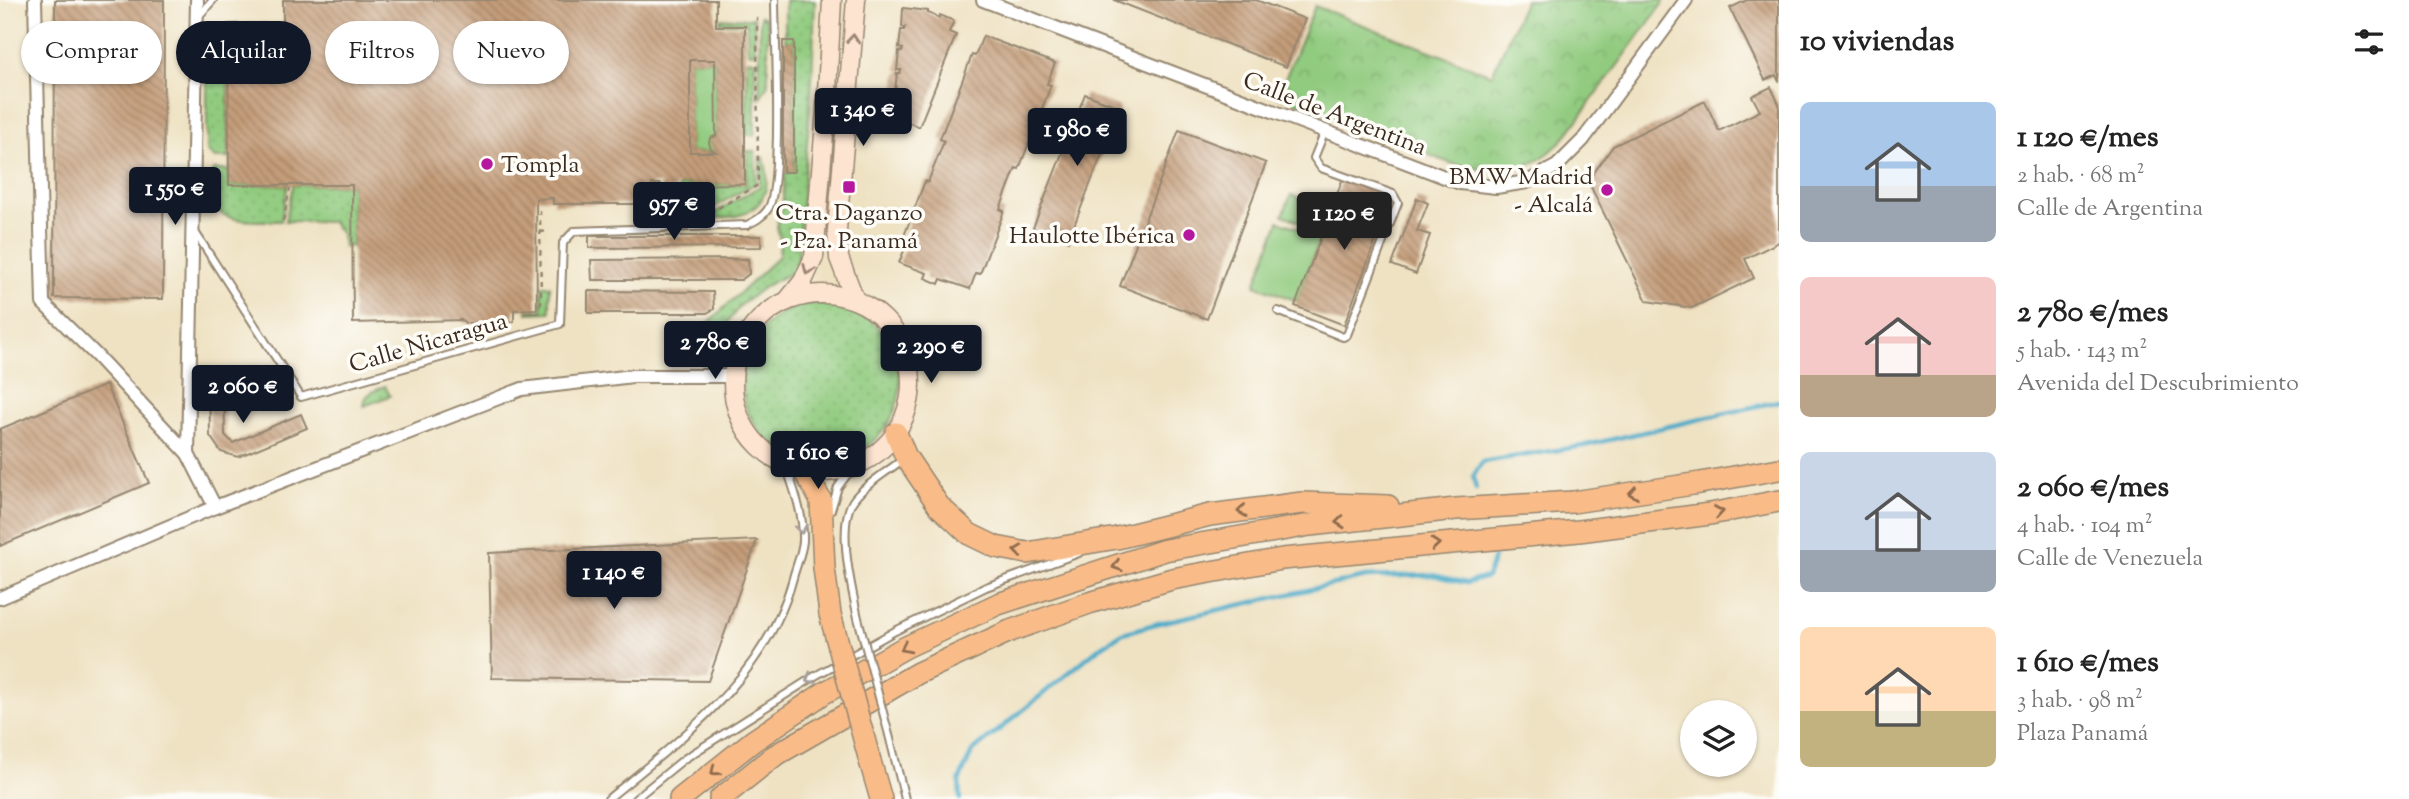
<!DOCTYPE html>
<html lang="es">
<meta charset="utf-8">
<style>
body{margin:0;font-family:"Sorts Mill Goudy",serif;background:#f2f2f2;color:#222;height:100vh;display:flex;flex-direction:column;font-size:26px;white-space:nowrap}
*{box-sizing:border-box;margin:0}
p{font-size:23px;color:#767676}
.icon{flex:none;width:38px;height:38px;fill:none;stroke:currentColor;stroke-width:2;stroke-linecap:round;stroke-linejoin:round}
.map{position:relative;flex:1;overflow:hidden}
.details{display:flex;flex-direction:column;background:#fff;width:630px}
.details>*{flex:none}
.top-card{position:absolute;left:21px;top:21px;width:665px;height:63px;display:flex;gap:14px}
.fabs{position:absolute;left:1680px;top:700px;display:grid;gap:14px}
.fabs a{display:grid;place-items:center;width:77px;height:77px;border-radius:50%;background:#fff;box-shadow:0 2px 5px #0004;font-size:35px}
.price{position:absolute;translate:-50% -60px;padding:0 16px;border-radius:7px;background:#111827;color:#fff;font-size:23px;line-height:46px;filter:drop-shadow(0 2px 4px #0008)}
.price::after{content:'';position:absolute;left:50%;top:42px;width:21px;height:16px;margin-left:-10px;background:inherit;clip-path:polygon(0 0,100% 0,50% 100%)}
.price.selected{background:#222;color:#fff}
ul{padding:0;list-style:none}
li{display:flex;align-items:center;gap:21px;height:175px;padding:0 21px}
li span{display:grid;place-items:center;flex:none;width:196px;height:140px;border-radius:10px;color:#555}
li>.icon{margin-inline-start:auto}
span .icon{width:84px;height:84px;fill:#fffc;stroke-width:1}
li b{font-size:30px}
h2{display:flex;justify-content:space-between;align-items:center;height:84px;padding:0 21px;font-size:30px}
.tag{padding:0 24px;border-radius:32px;background:#fff;box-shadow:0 2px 5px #0004;font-size:24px;line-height:63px}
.tag.selected{background:#111827;color:#fff}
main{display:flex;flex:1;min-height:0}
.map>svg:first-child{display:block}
.grass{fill:url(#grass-dots);stroke:#667a4e;stroke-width:2}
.park{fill:url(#park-crowns);stroke:#667a4e;stroke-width:2}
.garden{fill:#91cb7f;stroke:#667a4e;stroke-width:2}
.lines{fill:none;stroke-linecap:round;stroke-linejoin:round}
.stream{stroke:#49aac8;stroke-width:4.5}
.building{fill:url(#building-back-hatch);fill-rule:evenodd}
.service-casing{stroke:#958670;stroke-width:10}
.minor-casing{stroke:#958670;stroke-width:16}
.secondary-casing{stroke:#958670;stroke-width:21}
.trunk-casing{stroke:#958670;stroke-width:24}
.path{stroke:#958670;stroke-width:2.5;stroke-dasharray:5 5;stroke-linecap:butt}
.service{stroke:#fff;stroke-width:6}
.minor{stroke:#fff;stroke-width:12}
.secondary{stroke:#fde4d0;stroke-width:18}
.trunk{stroke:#f9bc89;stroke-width:21}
.service-bridge-casing{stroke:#958670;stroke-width:10;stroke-linecap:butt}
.trunk-bridge-casing{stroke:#958670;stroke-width:24;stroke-linecap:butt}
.service-bridge{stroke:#fff;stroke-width:6}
.trunk-bridge{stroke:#f9bc89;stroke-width:21}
.oneway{stroke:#9c8777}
.oneway2{stroke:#906c4e}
.oneway3{stroke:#a79f9a}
.poi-dot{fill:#b5179e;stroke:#fdfcf7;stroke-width:2.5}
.labels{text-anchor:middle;stroke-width:7;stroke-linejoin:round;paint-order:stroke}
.street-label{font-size:24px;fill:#3b2a1e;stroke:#fdfcf7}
.poi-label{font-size:24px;fill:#3b2a1e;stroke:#fdfcf7;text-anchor:end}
</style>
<main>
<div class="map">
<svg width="1779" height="799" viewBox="0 0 1779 799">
<defs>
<pattern id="grass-dots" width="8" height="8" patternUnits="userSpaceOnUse" patternTransform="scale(1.75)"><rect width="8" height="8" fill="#91cb7f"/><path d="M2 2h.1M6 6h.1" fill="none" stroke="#7eae6d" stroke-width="1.8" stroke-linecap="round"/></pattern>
<pattern id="park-crowns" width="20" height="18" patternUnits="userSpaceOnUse" patternTransform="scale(1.75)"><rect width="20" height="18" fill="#91cb7f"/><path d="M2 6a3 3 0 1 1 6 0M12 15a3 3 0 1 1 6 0" fill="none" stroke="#7eae6d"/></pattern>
<pattern id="building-back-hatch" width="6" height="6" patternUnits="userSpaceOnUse" patternTransform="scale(1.75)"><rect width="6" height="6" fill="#c49d7a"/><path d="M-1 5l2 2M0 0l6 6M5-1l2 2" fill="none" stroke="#a08063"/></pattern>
</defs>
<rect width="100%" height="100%" fill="#fdfcf7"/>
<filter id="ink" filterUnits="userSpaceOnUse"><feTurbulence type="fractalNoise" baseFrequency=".0143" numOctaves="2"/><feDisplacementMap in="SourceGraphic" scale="14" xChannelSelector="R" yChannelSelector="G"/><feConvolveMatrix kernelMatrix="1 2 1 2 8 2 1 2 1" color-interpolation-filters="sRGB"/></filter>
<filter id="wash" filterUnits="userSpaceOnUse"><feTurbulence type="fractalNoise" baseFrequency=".00686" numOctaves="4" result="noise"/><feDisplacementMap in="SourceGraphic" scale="28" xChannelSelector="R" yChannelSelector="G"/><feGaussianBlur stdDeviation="1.57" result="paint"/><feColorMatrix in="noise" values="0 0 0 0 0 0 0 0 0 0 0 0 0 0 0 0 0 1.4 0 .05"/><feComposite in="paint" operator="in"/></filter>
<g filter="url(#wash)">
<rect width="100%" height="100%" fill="#efe2c3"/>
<g class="grass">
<polygon points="785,0 815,0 812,80 797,270 765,286 741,305 710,345 707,324 779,256 780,240 777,227 778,216 782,211 785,172 794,171 794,41 785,41"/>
<polygon points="760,16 765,18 768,26 768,84 759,100"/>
<polygon points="754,18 755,53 748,52 747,23 720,23 720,19"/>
<polygon points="211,35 228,36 228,158 215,158 207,151 207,39"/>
<rect x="747" y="60" width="8" height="75"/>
<polygon points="748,151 755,151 756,183 714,207 679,207 679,185 746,184"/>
<path d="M760 157 764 158C779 214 733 227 687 212H716L760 186Z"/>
<path d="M214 170H228L229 185H288L281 221C255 220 218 227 208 195 204 186 208 177 214 170Z"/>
<polygon points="293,185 352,185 352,246 344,247 341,234 332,222 285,221"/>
<polygon points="542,286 550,286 550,312 527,313 527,311 542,310"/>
<circle cx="821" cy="382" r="79"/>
<path d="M385 386 390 396 364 406C364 393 375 391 385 386Z"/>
</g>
<path class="park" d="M1525 0H1665C1642 32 1619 64 1595 96 1579 117 1563 147 1538 160 1509 175 1480 171 1450 163L1278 96 1315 6 1492 75Z"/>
<g class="garden">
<path d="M690 60H715L716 136 711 138C707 148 714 146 716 152H690Z"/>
<polygon points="1291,195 1329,210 1321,230 1283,215"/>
<polygon points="1279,221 1321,236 1297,301 1255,285"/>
</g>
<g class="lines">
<g class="stream">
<polyline points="1476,489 1473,477 1482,462 1583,446 1779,401"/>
<polyline points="960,799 959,781 972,752 1099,648 1123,633 1159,623 1366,577 1433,575 1466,583 1487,577 1494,558"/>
</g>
</g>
<g id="blocks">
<g class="building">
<polygon points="55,0 164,0 163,299 54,298"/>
<path d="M283 0H716V26H745V184L676 185V189L661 190V184H652V204H553V198L536 199 537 309 514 310V322L465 323 462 320 353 323 352 185H229L228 24 283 23ZM690 60H715L716 136 710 138 709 143 711 149 716 152H690Z"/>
<polygon points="1114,0 1256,0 1305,19 1286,67"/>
<polygon points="1747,0 1779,0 1779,82 1776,75 1765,80 1730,8"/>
<polygon points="903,8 928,11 928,13 939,18 940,15 954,21 949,32 956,35 919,127 896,117 896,113 893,113 895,94 898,95 899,92 895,91 897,73 900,73 901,70 897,70 899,51 902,52 903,49 899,48 901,30 904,30 905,27 902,27"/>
<polygon points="983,36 1055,63 1047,84 1051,85 1019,169 1016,168 1000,209 1004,211 980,274 976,273 970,289 941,279 939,284 925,278 927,273 899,263 906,246 901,244 925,181 928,182 944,141 940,139 972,55 975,56"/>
<rect x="783" y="41" width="11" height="131"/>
<polygon points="1771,87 1779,104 1779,242 1745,259 1754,278 1692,308 1647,301 1588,181 1613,146 1705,101 1719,131 1760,111 1752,96"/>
<polygon points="1085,94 1120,107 1108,138 1106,137 1105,140 1107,141 1068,241 1033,228 1072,128 1074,128 1075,125 1073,125"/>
<polygon points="1179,130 1266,163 1207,319 1120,286"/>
<polygon points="1343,178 1392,197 1344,325 1295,306"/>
<polygon points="1417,198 1428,203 1417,231 1430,235 1416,274 1392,265"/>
<polygon points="589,236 761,236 761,247 589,248"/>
<polygon points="748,259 749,274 741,280 592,280 591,260"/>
<polygon points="588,291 713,292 714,309 707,313 588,313"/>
<polygon points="209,376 224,376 225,435 233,443 301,414 307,428 238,457 221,452 210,436"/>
<polygon points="106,385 149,483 0,546 0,429"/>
<polygon points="757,540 708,681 492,678 489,553"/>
</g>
</g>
</g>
<g filter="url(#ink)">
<use href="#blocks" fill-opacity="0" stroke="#958670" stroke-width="2"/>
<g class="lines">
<defs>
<g id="service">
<polyline points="198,17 213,0"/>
<path d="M195 232 301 397 560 324 563 243 574 231 747 225C755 221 763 217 768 209 783 187 775 35 775 0"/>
<polyline points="1278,311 1343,337 1347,335 1398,203 1393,194 1321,168 1314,158 1325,131"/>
<polyline points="831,510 838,487 853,467"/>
<path d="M858 618C852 590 835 522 855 498 867 483 887 472 902 460"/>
<polyline points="889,735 905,799"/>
<path d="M608 799C683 737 767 676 793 578 796 566 802 553 803 541 804 515 793 487 785 463"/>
<polyline points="635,799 684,759 815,676 895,631 986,587 1079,553"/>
</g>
<g id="minor">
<polyline points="35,0 43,303 96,355 188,454 215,507"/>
<polyline points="983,0 1460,183 1496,187 1527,182 1557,166 1583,140 1686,0"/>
<polyline points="188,454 197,0"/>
<polyline points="0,598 215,507 522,389 633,376 734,376"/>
</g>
<g id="secondary">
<circle cx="822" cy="383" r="89"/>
<polyline points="855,300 839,258 837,230 856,0"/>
<polyline points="787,301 803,281 814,257 826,110 832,0"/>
</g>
<g id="trunk">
<polyline points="896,433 906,457 939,506 969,534 996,547 1027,553 1117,538 1210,515 1302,503 1388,506"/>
<polyline points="804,470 821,501 824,568 830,614"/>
<polyline points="870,761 881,799"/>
<polyline points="680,799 753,741 824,693 904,648 998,604 1165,550 1310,525 1456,509 1573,502 1700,483 1779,469"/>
<polyline points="720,799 774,756 918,673 1010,631 1089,603 1172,579 1282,559 1579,531 1710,514 1779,501"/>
</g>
</defs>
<use href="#service" class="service-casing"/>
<use href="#minor" class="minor-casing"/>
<use href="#secondary" class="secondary-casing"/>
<use href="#trunk" class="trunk-casing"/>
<g class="path">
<polyline points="540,210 541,309"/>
<polyline points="659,210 715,210 758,185 757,17"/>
<polyline points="283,221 290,188"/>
<polyline points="540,232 550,231"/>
</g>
<use href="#service" class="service"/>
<use href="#minor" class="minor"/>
<use href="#secondary" class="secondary"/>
<use href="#trunk" class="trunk"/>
<defs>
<polyline id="service-bridge" points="858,618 889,735"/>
<polyline id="trunk-bridge" points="830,614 870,761"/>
</defs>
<use href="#service-bridge" class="service-bridge-casing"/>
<use href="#trunk-bridge" class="trunk-bridge-casing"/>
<use href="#service-bridge" class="service-bridge"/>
<use href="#trunk-bridge" class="trunk-bridge"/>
</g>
<defs><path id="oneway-chevron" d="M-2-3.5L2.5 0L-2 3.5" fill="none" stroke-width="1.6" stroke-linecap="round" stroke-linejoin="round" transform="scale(1.75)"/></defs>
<g class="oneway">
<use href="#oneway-chevron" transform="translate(853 39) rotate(-85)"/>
<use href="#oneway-chevron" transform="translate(808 270) rotate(114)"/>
</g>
<g class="oneway2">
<use href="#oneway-chevron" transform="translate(1633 493) rotate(172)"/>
<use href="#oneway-chevron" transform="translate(1242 511) rotate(172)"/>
<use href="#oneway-chevron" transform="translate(1719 512) rotate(-10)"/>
<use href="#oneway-chevron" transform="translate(1340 522) rotate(174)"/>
<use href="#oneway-chevron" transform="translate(1435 544) rotate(-5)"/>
<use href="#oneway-chevron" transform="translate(1018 551) rotate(-173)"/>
<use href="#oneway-chevron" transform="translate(1117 566) rotate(162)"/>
<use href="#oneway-chevron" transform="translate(905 648) rotate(153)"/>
<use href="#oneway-chevron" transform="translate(715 771) rotate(141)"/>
</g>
<g class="oneway3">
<use href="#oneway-chevron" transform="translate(801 529) rotate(82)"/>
<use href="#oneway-chevron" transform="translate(810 679) rotate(149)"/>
</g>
</g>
<g class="poi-dot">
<circle cx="487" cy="164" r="7"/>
<rect x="842" y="180" width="14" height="14" rx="3.5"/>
<circle cx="1607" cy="190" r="7"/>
<circle cx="1189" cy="235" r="7"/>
</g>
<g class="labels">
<g class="street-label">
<text transform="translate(1335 113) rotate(21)" y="8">Calle de Argentina</text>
<text transform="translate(428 342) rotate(-16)" y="8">Calle Nicaragua</text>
</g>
<g class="poi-label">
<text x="501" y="172" text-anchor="start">Tompla</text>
<text x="1593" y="184">BMW Madrid<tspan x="1593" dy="28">- Alcalá</tspan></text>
<text x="849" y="220" text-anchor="middle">Ctra. Daganzo<tspan x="849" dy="28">- Pza. Panamá</tspan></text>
<text x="1175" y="243">Haulotte Ibérica</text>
</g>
</g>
</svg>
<div class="fabs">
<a><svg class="icon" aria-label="layers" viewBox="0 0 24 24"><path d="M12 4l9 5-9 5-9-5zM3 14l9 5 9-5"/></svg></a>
</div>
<b class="price" style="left:863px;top:148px">1 340 €</b>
<b class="price" style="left:1077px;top:168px">1 980 €</b>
<b class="price" style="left:175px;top:227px">1 550 €</b>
<b class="price" style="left:674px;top:242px">957 €</b>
<b class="price selected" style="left:1344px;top:252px">1 120 €</b>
<b class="price" style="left:715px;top:381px">2 780 €</b>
<b class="price" style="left:931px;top:385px">2 290 €</b>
<b class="price" style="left:243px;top:425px">2 060 €</b>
<b class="price" style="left:818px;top:491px">1 610 €</b>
<b class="price" style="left:614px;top:611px">1 140 €</b>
<div class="top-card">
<a class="tag">Comprar</a>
<a class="tag selected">Alquilar</a>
<a class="tag">Filtros</a>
<a class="tag">Nuevo</a>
</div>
</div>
<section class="details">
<h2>10 viviendas<svg class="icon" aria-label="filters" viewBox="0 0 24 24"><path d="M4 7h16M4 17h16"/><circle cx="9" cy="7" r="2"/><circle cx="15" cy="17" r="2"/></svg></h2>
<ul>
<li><span style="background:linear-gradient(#a9c7e8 60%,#9aa5b1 0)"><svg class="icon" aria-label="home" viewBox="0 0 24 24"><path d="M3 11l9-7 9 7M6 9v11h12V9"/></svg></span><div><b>1 120 €/mes</b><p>2 hab. · 68 m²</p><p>Calle de Argentina</p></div></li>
<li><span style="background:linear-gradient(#f6c9c9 70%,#b9a48a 0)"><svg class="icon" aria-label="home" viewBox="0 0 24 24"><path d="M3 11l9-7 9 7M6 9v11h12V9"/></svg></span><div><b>2 780 €/mes</b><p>5 hab. · 143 m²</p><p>Avenida del Descubrimiento</p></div></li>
<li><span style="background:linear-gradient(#c9d6e8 70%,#9aa5b1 0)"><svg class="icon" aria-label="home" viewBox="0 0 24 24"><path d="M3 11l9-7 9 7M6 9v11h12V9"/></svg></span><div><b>2 060 €/mes</b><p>4 hab. · 104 m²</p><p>Calle de Venezuela</p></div></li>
<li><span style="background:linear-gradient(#ffd9b3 60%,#c2b280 0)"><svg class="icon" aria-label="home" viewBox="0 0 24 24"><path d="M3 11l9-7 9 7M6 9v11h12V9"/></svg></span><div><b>1 610 €/mes</b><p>3 hab. · 98 m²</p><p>Plaza Panamá</p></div></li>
</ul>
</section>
</main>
